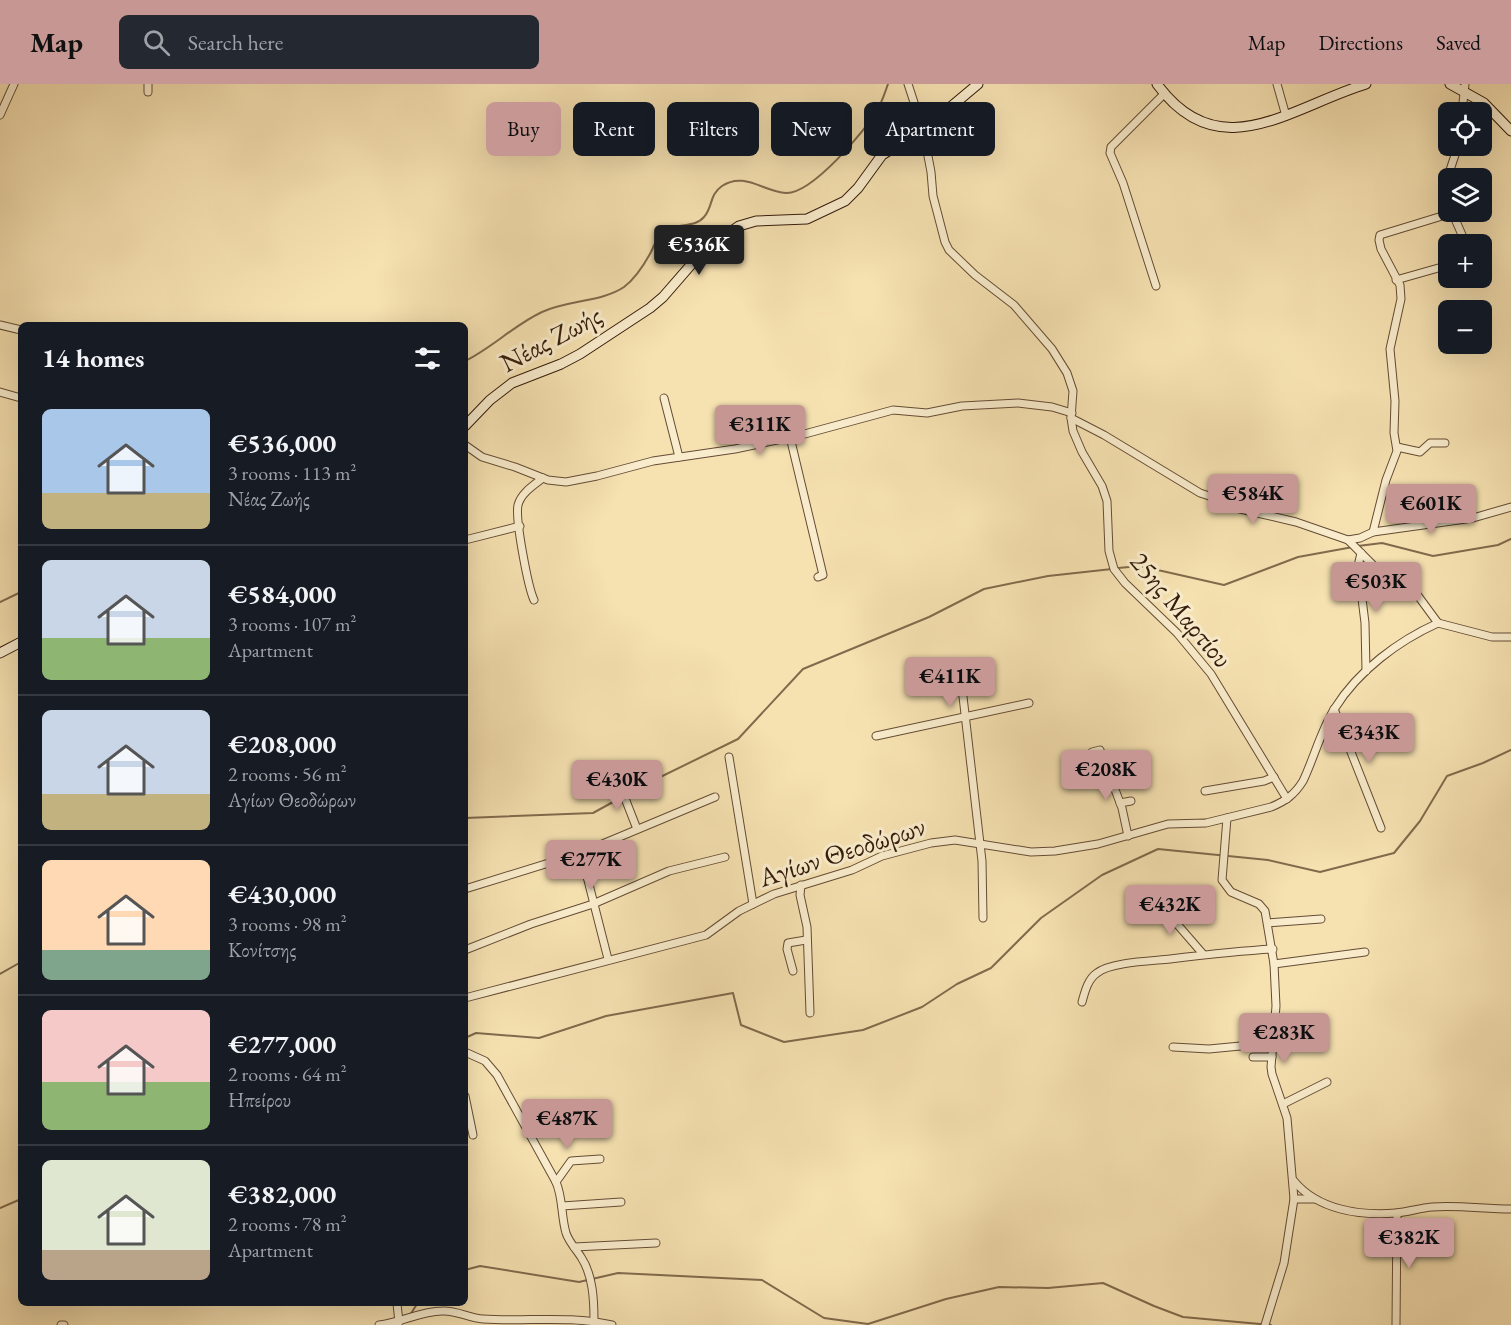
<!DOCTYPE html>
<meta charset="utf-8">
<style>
body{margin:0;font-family:"EB Garamond",serif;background:#242831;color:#f1f3f6;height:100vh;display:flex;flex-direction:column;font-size:22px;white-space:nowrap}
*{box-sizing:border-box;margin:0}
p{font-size:20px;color:#9ea1a6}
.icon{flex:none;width:33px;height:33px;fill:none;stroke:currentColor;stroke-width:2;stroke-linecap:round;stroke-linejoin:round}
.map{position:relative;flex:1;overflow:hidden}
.side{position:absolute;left:18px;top:238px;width:450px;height:984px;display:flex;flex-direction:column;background:#171b24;border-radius:9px;box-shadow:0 6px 24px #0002}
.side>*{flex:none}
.guide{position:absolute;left:486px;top:18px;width:570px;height:54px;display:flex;gap:12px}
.buttons{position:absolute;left:1438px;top:18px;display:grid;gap:12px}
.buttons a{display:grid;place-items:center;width:54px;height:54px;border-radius:9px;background:#171b24;box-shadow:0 6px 24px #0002;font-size:30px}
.price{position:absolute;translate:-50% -51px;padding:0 14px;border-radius:6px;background:#c59692;color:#111;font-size:20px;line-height:39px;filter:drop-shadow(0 2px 3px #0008)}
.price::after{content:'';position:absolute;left:50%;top:36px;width:18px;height:14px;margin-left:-9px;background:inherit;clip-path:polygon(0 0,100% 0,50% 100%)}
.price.current{background:#222;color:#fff}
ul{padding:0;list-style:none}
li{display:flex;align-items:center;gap:18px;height:150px;padding:0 24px}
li+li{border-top:2px solid #363941}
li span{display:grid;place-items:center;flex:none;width:168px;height:120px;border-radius:9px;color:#555}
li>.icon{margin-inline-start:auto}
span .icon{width:72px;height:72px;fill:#fffc;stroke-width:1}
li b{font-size:26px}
h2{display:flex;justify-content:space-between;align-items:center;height:72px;padding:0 24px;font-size:26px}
.pill{padding:0 21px;border-radius:9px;background:#171b24;box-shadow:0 6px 24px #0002;font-size:21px;line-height:54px}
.pill.current{background:#c59692;color:#111}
header{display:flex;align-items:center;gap:36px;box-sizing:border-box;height:84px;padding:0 30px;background:#c59692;color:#111}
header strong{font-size:28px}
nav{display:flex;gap:33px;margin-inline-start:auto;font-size:21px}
.search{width:420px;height:54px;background:#242831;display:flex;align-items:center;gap:15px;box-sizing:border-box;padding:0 21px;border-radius:9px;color:#9ea1a6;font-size:22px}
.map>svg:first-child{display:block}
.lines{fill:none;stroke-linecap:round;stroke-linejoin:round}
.stream{stroke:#816a4c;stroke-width:2}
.street-casing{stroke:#644c34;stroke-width:9}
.secondary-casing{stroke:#341b0a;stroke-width:11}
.street{stroke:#f9eccc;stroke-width:7}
.secondary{stroke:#f9eccc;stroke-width:9}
.labels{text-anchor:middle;stroke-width:6;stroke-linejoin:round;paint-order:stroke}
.street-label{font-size:27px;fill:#341b0a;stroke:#f9eccc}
</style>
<header>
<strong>Map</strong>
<div class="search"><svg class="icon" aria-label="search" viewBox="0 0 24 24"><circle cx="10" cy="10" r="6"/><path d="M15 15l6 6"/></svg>Search here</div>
<nav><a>Map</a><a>Directions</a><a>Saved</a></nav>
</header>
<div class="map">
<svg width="1511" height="1241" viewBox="0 0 1511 1241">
<rect width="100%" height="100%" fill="#f6e1b1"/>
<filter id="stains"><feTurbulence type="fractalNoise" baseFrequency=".00333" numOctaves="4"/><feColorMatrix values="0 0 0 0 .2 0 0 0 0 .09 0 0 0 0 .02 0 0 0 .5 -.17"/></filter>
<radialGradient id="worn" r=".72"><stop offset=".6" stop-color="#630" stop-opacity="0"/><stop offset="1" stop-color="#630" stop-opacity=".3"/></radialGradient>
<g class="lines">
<g class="stream">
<path d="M465 277C492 264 514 241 542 228 567 216 602 218 624 203 636 194 644 181 651 168 654 161 657 154 663 148 674 138 694 145 704 133 713 123 709 111 722 102 744 87 764 108 786 109 812 110 865 47 878 25 882 17 885 9 888 0"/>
<polyline points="1358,462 1382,459 1433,472 1498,461 1511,455"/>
<polyline points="1118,484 1140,482 1224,501 1298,473 1353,463"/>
<polyline points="0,518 21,508"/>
<polyline points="465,734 593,729 644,701 738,655 803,585 929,533 984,505 1048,492 1112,485"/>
<polyline points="0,890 21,878"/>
<polyline points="465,954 476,949 539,954 606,932 733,909 741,941 784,958 863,946 922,923 957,900 991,884 1041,834 1102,791 1158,765 1268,776 1320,788 1394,769 1420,737 1447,692 1483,679 1511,666"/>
<polyline points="0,1124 21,1115"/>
<polyline points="465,1186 480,1182 579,1198 618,1189 762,1196 824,1234 868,1240 946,1215 999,1203 1048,1204 1103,1199 1154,1222 1183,1233 1271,1241"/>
<polyline points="410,1231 417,1220"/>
</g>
<defs>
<g id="street">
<polyline points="908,0 923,46 931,88 933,112 945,158 949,166 975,191 1014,221 1052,265 1067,289 1073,307 1071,334 1073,347 1082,368 1102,402 1107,417 1109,467 1114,485 1125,499 1177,549 1211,590 1287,715"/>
<polyline points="1277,0 1286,32"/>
<polyline points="148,8 148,0"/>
<polyline points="1462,28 1465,0"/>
<polyline points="0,31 14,0"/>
<polyline points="1449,111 1448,92 1458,62"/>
<polyline points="1452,128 1466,160"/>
<polyline points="1396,196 1449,181"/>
<polyline points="1156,202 1123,99 1110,69 1111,63 1164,10"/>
<polyline points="0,241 21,246"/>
<polyline points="0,308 21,314"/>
<polyline points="664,314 679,373"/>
<polyline points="1071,334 1104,351 1200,409 1228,418 1240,425 1296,438 1348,456 1375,483 1413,505 1438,539"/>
<polyline points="790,353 823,491 818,493"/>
<polyline points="465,361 482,373 515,383 548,396 566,398 597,392 653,377 735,365 801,351 893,326 927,329 962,322 1018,319 1052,323 1072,329"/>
<polyline points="1397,363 1420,368 1430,359 1445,359"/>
<polyline points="1373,448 1386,396 1397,367 1394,349 1395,317 1390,265 1401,215 1400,201 1381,165 1379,156 1380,151 1452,129"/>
<polyline points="465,456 520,442"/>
<polyline points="1348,456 1360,454 1373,448 1473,434 1511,423"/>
<polyline points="1361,469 1358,482 1365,539 1366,587"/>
<path d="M534 516C528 503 515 435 518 421 521 409 534 401 543 394"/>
<polyline points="962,604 982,777 983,834"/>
<polyline points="1334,625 1381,744"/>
<polyline points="876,652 1029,619"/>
<polyline points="1092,668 1100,666 1122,724 1128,752"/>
<polyline points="729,673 753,820"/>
<polyline points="619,699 637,745"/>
<polyline points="1205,707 1264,697 1274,693"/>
<polyline points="1120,719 1131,717"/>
<polyline points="1227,734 1222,796 1231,808 1259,820 1265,827 1274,880 1276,922 1271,983 1272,990 1287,1034 1294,1115 1284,1179 1265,1241"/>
<polyline points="581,769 608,875"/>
<polyline points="801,801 800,811 807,843 810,929"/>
<polyline points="465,805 581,769 715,713"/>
<polyline points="1157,817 1203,870"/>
<polyline points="1268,839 1321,835"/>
<polyline points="465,866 531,840 593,820 669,787 725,773"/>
<polyline points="1274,880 1365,868"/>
<polyline points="793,887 787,865 788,859 806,856"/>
<path d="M465 914 706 851 739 827 774 810 852 786 882 772 931 759 955 756 1031 768 1055 767 1098 760 1168 740 1206 739 1271 723C1286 717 1295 710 1303 697 1314 674 1321 646 1335 624 1358 587 1398 557 1438 539L1492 553H1511"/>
<path d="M1082 918C1085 907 1088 895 1097 889 1110 878 1152 877 1170 875 1204 871 1238 867 1273 865"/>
<polyline points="1173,963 1209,965 1273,959"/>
<path d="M465 968 485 977 497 991 556 1098C563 1114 561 1132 566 1149 569 1158 576 1165 581 1173 593 1191 594 1216 594 1237"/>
<polyline points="1253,973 1272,973"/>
<polyline points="465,1012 473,1051"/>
<polyline points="1283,1020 1327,998"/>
<path d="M1294 1097C1318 1126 1360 1132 1396 1129 1408 1128 1420 1124 1432 1123 1458 1121 1485 1125 1511 1125"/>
<polyline points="556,1098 571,1077 600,1075"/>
<polyline points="1294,1115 1314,1115"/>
<polyline points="562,1122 621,1118"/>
<polyline points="574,1163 656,1159"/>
<polyline points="397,1220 399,1238"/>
<polyline points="61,1241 64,1241"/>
<path d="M379 1241C400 1239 421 1227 442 1227 456 1226 469 1234 483 1235 527 1238 568 1231 612 1241"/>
<polyline points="1396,1241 1397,1129"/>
</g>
<g id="secondary">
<path d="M1157 0C1219 85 1291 23 1366 0"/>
<polyline points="1450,0 1484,19 1511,47"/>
<polyline points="465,342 490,316 512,299 561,280 580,270 650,224 663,213 703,167 739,142 756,137 807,135 845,117 858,104 882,71 928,42 978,0"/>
<polyline points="0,569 21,558"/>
</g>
</defs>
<use href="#street" class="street-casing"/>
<use href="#secondary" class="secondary-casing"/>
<use href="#street" class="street"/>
<use href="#secondary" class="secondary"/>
</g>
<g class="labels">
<g class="street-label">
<text transform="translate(551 255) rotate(-28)" y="9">Νέας Ζωής</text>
<text transform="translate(1181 526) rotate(50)" y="9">25ης Μαρτίου</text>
<text transform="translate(842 768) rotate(-18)" y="9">Αγίων Θεοδώρων</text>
</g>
</g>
<rect width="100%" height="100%" filter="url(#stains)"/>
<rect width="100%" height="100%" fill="url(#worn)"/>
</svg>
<div class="buttons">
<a><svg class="icon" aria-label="locate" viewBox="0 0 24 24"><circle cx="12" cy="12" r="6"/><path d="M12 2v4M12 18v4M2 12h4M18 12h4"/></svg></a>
<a><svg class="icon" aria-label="layers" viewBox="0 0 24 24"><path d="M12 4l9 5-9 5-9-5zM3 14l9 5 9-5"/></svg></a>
<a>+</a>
<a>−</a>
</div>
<b class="price current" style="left:699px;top:192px">€536K</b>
<b class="price" style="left:760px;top:372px">€311K</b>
<b class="price" style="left:1253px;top:441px">€584K</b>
<b class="price" style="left:1431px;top:451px">€601K</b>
<b class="price" style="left:1376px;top:529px">€503K</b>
<b class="price" style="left:950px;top:624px">€411K</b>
<b class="price" style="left:1369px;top:680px">€343K</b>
<b class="price" style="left:1106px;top:717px">€208K</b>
<b class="price" style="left:617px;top:727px">€430K</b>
<b class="price" style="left:591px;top:807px">€277K</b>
<b class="price" style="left:1170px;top:852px">€432K</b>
<b class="price" style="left:1284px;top:980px">€283K</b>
<b class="price" style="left:567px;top:1066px">€487K</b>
<b class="price" style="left:1409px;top:1185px">€382K</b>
<div class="guide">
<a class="pill current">Buy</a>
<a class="pill">Rent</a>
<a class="pill">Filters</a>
<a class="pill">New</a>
<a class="pill">Apartment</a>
</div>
<section class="side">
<h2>14 homes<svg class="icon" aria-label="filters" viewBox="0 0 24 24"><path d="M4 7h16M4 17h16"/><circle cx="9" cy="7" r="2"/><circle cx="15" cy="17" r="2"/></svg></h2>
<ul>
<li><span style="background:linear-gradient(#a9c7e8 70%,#c2b280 0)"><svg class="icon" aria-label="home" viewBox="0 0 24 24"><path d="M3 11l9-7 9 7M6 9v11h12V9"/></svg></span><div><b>€536,000</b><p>3 rooms · 113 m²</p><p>Νέας Ζωής</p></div></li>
<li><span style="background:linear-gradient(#c9d6e8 65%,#8fb573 0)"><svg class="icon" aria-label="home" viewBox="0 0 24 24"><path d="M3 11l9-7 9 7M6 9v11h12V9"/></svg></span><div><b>€584,000</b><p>3 rooms · 107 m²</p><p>Apartment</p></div></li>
<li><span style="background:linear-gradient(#c9d6e8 70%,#c2b280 0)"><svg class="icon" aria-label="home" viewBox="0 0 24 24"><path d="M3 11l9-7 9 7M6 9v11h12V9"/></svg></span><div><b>€208,000</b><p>2 rooms · 56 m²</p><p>Αγίων Θεοδώρων</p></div></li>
<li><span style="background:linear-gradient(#ffd9b3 75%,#7fa58c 0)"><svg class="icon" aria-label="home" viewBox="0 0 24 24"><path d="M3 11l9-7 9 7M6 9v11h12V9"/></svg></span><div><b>€430,000</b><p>3 rooms · 98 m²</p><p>Κονίτσης</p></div></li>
<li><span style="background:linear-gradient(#f6c9c9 60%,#8fb573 0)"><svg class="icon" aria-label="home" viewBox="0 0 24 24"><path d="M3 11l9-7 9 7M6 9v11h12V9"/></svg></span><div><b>€277,000</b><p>2 rooms · 64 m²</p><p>Ηπείρου</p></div></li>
<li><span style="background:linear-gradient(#dfe7d0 75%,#b9a48a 0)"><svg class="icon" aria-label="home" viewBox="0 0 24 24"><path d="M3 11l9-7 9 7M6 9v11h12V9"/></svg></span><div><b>€382,000</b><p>2 rooms · 78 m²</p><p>Apartment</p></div></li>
</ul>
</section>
</div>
